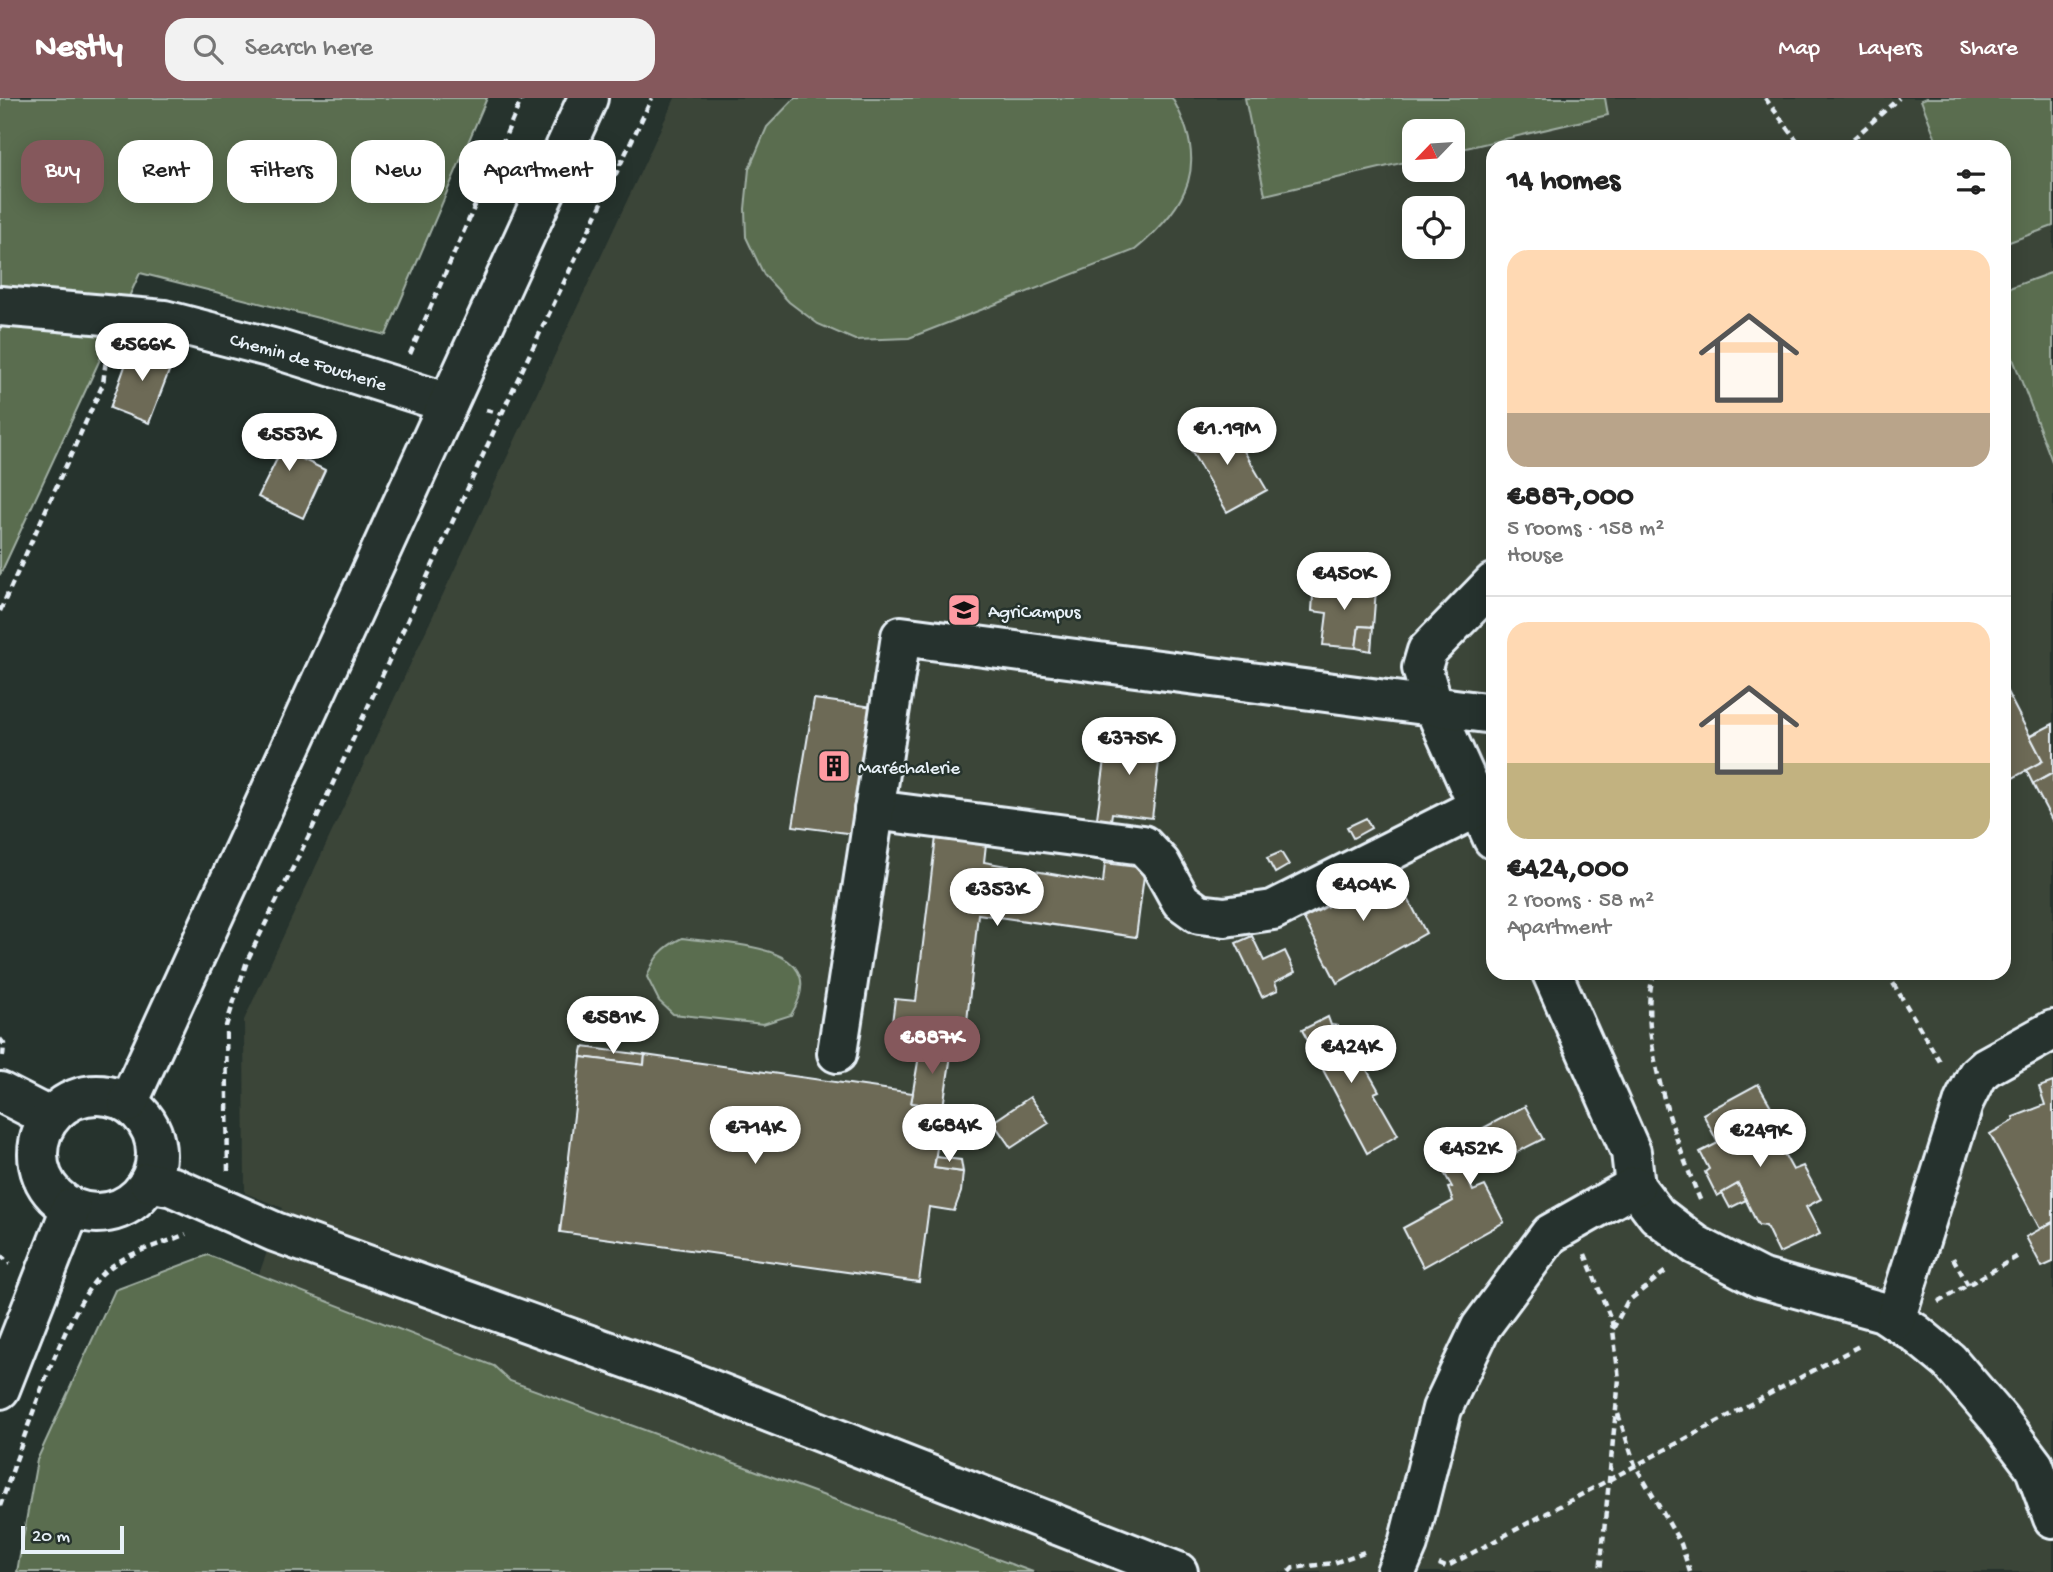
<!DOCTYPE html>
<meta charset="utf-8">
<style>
body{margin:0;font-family:"Gochi Hand",sans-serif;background:#f2f2f2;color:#222;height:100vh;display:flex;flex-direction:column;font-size:26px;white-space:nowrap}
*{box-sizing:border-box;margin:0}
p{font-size:23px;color:#767676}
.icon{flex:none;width:38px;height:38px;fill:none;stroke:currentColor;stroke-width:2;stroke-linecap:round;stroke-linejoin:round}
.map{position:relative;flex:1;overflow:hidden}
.drawer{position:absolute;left:1486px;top:42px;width:525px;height:840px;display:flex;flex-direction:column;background:#fff;border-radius:21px;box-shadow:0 4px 18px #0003}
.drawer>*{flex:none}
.top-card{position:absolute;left:21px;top:42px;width:665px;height:63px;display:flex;gap:14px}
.needle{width:46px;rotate:245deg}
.controls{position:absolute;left:1402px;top:21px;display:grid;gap:14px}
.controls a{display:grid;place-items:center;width:63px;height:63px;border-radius:14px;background:#fff;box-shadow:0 4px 18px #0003;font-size:35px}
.scale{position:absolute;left:21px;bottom:18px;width:103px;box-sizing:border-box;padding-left:7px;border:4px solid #e8f1f8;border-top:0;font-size:19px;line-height:24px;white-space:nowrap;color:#e8f1f8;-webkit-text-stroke:5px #26332d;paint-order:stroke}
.price{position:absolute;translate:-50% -60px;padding:0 16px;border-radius:24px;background:#fff;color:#222;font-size:23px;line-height:46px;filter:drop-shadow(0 2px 4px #0008)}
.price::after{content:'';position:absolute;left:50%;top:42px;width:21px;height:16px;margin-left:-10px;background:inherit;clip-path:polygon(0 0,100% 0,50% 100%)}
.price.on{background:#85585c;color:#fff}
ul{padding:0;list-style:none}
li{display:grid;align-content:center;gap:14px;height:371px;padding:0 21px}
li+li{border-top:2px solid #e0e0e0}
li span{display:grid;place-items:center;height:217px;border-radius:21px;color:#555}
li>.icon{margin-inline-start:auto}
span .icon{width:126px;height:126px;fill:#fffc;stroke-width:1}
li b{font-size:30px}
h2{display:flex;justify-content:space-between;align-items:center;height:84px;padding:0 21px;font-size:30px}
.tag{padding:0 24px;border-radius:21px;background:#fff;box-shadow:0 4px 18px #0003;font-size:24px;line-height:63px}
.tag.on{background:#85585c;color:#fff}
header{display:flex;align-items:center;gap:42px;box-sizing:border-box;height:98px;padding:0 35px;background:#85585c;color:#fff}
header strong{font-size:33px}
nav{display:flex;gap:38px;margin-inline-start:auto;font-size:24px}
.search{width:490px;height:63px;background:#f2f2f2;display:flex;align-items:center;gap:18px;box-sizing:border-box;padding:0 24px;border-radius:21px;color:#767676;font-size:26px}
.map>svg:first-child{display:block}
.built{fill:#3b4439;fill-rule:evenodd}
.green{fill:#5a6d50;stroke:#a1afa4;stroke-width:2}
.building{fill:#6d6a56;stroke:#e8f1f8;stroke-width:2}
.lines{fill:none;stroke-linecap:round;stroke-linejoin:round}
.minor-casing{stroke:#e8f1f8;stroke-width:44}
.path{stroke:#e8f1f8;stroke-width:4.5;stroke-dasharray:7 5;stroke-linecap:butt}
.minor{stroke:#26332d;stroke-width:38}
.labels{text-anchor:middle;stroke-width:5;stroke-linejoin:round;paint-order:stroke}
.street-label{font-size:19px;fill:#e8f1f8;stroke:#26332d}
.poi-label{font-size:19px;fill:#e8f1f8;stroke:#26332d;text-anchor:start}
</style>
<header>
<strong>Nestly</strong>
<div class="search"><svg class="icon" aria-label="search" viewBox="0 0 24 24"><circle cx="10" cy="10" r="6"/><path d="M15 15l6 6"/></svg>Search here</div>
<nav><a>Map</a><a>Layers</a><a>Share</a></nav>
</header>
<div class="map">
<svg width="2053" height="1474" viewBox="0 0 2053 1474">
<rect width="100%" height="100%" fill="#26332d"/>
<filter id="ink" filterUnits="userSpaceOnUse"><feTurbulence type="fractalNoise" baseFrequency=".0143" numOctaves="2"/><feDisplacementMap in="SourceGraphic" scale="14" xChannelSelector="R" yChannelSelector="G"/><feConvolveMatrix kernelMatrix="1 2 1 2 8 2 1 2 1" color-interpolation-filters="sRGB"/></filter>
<g filter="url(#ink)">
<path class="built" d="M675 0H2053V1474H1033L510 1283 494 1268 259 1176 283 1110 245 1095 244 922ZM1414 33H1452V72H1414ZM1493 49H2004V875H1493ZM1414 110H1452V149H1414Z"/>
<g class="green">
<polygon points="0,0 487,0 386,237 140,175 0,477"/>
<path d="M795 0H1172C1210 66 1189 107 1135 152L909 240 855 242 818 226 789 204 764 177 746 139 745 111 749 71 767 29Z"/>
<polygon points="1245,0 1605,0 1608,17 1453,53 1452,33 1414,33 1414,62 1265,97"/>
<polygon points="1926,0 2053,0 2053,128 2004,146 2004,49 1939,49 1921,2"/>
<polygon points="2053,174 2053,366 2004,237 2004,192"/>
<path d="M682 840C727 847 835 844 791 917L763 926 673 916 659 903 647 879C654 859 663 849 682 840Z"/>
<polygon points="208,1157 494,1268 510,1283 1033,1474 17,1474 37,1362 115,1192"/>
</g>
<g class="building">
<polygon points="133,246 174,260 149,325 110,310"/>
<polygon points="1227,324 1267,392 1227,414 1187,346"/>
<polygon points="271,325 306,341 298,359 325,372 303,420 258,399 277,361 260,352"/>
<polygon points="1314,483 1376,491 1373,529 1359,528 1356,550 1323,547 1327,515 1312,513"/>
<polygon points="1359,528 1373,529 1371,553 1356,550"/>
<polygon points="2004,588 2043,663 2004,685"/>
<polygon points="814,601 874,609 854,736 793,728"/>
<polygon points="2053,626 2053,675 2033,686 2026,672 2043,663 2030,638"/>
<polygon points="1109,633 1162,640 1152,720 1112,715 1110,729 1096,727"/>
<polygon points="2053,675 2053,724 2033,686"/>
<polygon points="1366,720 1371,730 1353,740 1347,729"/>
<polygon points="936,739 986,746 984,764 1103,785 1105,765 1145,770 1136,839 978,816 964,953 890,941 895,901 916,903"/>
<polygon points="1281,754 1289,767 1275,775 1267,760"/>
<polygon points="1389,764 1426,835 1337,885 1301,815"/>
<polygon points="1252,838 1264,863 1285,853 1295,874 1275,884 1278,892 1262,899 1236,845"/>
<polygon points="1328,919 1331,927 1338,928 1357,967 1363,965 1379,993 1374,995 1398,1037 1367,1055 1302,932"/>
<polygon points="921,946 952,951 943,1009 911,1005"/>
<polygon points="583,949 645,957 644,967 581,959"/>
<polygon points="645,957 913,995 911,1005 943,1009 934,1070 963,1074 961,1094 954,1113 929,1109 919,1184 560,1134 581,959 644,967"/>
<polygon points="2053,984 2053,1124 2040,1131 1990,1036 2014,1022 2013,1019 2045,1007 2039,989"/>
<polygon points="1758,986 1776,1017 1765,1021 1793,1072 1803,1068 1821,1101 1806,1109 1820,1136 1779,1155 1766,1128 1758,1127 1738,1086 1717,1098 1705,1074 1709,1071 1700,1054 1718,1045 1703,1016"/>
<polygon points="1030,999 1049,1025 1011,1050 993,1024"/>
<polygon points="1525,1008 1543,1041 1467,1079 1473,1093 1485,1088 1504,1124 1423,1169 1403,1130 1453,1103 1448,1090 1452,1089 1434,1056"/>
<polygon points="936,1059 961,1062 963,1074 934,1070"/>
<polygon points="1738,1086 1746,1102 1730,1110 1722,1095"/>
<polygon points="2053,1124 2053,1164 2042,1169 2026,1139"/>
</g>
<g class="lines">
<defs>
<g id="minor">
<path id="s1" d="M0 208 164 222 276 251 448 305"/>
<polyline points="1493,485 1427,553 1422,570 1433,607 1493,741"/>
<polyline points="874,712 1143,747 1160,765 1181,803 1199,816 1225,819 1273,812 1478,709"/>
<polyline points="1552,875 1631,1054 1635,1088 1657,1117 1696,1147 1760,1180 1883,1214 1915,1235 1949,1263 1998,1320 2034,1368 2053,1420"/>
<polyline points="837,955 901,538 1493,616"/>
<polyline points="0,994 49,1019"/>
<circle cx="97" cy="1056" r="59"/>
<polyline points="128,1005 588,0"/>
<polyline points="149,1084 173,1089 275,1134 679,1279 1178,1474"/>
<polyline points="1895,1222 1964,1003 1977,977 1986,969 2053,932"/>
<polyline points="0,1291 71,1110"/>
<polyline points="1396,1474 1408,1446 1442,1311 1481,1229 1550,1136 1635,1088"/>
</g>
</defs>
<use href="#minor" class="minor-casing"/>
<g class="path">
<polyline points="1765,0 1802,49"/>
<polyline points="1844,49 1899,0"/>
<polyline points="410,256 522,0"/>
<polyline points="486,312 502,316"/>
<polyline points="0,513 103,286 107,253"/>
<path d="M1654 875C1635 936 1677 1046 1701 1104"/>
<polyline points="1887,875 1942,967"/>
<polyline points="0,941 4,946 3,958"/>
<polyline points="228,1073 226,928 247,863 312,731 515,287 652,0"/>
<polyline points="1585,1156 1612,1224 1619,1281 1600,1474"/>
<polyline points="0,1157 10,1166"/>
<polyline points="1953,1160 1968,1187"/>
<polyline points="1938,1204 2020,1157"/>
<polyline points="1613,1231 1627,1204 1667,1172"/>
<polyline points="1618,1316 1635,1367 1681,1446 1690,1474"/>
<path d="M0 1408C19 1356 66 1204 104 1174 131 1152 156 1149 186 1136"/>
<polyline points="1439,1466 1446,1469 1861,1247"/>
<polyline points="1289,1474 1293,1470 1334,1465 1364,1454"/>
</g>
<use href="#minor" class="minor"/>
</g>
</g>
<defs>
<symbol id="school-square" viewBox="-11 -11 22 22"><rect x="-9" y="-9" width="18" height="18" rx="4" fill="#ff9aa2" stroke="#26332d"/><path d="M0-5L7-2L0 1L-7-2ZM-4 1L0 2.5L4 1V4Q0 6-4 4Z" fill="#111"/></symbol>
<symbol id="building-square" viewBox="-11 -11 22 22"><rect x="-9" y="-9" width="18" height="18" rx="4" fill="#ff9aa2" stroke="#26332d"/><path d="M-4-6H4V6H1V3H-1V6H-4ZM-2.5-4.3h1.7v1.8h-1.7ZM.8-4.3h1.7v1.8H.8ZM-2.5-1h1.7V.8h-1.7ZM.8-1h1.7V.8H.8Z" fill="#111"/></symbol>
</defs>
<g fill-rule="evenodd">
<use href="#school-square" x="945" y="493" width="38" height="38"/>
<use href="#building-square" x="815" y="649" width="38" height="38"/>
</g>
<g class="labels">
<g class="street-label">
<text dy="7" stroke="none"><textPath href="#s1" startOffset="315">Chemin de Foucherie</textPath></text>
</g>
<g class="poi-label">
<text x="988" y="519">AgriCampus</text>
<text x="858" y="675">Maréchalerie</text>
</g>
</g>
</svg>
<div class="controls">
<a><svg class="needle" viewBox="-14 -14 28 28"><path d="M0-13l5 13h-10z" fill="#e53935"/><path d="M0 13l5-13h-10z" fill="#767676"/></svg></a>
<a><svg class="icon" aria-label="locate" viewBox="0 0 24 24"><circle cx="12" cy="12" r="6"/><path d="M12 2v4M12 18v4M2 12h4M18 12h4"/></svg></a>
</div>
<div class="scale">20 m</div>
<b class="price" style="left:142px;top:285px">€566K</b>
<b class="price" style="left:1227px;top:369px">€1.19M</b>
<b class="price" style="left:289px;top:375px">€553K</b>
<b class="price" style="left:1344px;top:514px">€450K</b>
<b class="price" style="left:1129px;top:679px">€375K</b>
<b class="price" style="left:1363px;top:825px">€404K</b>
<b class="price" style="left:997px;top:830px">€353K</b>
<b class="price" style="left:613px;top:958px">€581K</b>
<b class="price on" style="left:932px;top:978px">€887K</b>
<b class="price" style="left:1351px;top:987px">€424K</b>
<b class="price" style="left:949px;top:1066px">€684K</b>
<b class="price" style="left:755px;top:1068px">€714K</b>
<b class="price" style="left:1760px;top:1071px">€249K</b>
<b class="price" style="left:1470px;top:1089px">€452K</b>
<div class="top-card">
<a class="tag on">Buy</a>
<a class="tag">Rent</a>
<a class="tag">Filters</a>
<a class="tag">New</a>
<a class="tag">Apartment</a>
</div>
<section class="drawer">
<h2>14 homes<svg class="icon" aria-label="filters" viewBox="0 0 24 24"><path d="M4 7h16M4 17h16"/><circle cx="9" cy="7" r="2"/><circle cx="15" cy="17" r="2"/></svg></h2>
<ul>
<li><span style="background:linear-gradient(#ffd9b3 75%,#b9a48a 0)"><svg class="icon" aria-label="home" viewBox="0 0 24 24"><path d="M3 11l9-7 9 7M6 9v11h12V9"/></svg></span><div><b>€887,000</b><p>5 rooms · 158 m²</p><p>House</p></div></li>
<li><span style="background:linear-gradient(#ffd9b3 65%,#c2b280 0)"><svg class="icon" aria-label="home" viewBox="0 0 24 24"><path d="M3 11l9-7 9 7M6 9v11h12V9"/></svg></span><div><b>€424,000</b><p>2 rooms · 58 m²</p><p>Apartment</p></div></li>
</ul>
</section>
</div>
